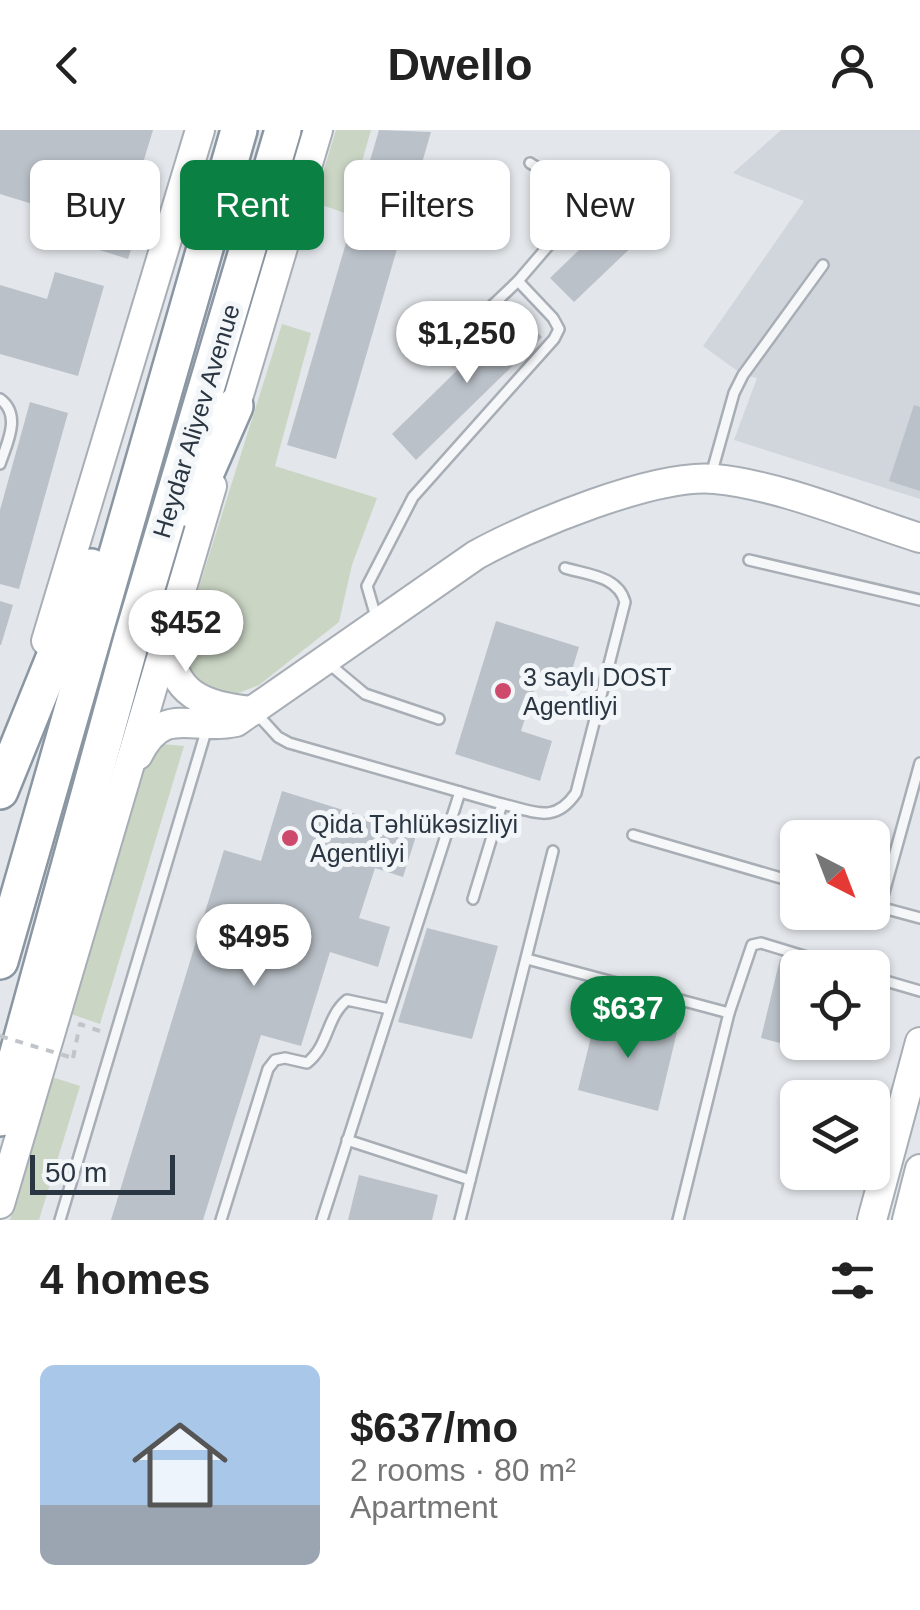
<!DOCTYPE html>
<meta charset="utf-8">
<style>
body{margin:0;font-family:Arial,sans-serif;background:#f6f6f6;color:#222;height:100vh;display:flex;flex-direction:column;font-size:38px;white-space:nowrap}
*{box-sizing:border-box;margin:0}
p{font-size:32px;color:#767676}
.icon{flex:none;width:55px;height:55px;fill:none;stroke:currentColor;stroke-width:2;stroke-linecap:round;stroke-linejoin:round}
.map{position:relative;height:1090px;overflow:hidden}
.drawer{display:flex;flex-direction:column;background:#fff;flex:1}
.drawer>*{flex:none}
.hud{position:absolute;left:30px;top:30px;width:860px;height:90px;display:flex;gap:20px}
.needle{width:65px;rotate:138deg}
.controls{position:absolute;left:780px;top:690px;display:grid;gap:20px}
.controls a{display:grid;place-items:center;width:110px;height:110px;border-radius:15px;background:#fff;box-shadow:0 2px 8px #0004;font-size:50px}
.scale{position:absolute;left:30px;bottom:25px;width:145px;box-sizing:border-box;padding-left:10px;border:5px solid #2b3643;border-top:0;font-size:28px;line-height:35px;white-space:nowrap;color:#2b3643;-webkit-text-stroke:8px #f3f6f8;paint-order:stroke}
.price{position:absolute;translate:-50% -85px;padding:0 22px;border-radius:35px;background:#fff;color:#222;font-size:32px;line-height:65px;filter:drop-shadow(0 2px 5px #0008)}
.price::after{content:'';position:absolute;left:50%;top:60px;width:30px;height:22px;margin-left:-15px;background:inherit;clip-path:polygon(0 0,100% 0,50% 100%)}
.price.active{background:#0b8043;color:#fff}
ul{padding:0;list-style:none}
li{display:flex;align-items:center;gap:30px;height:250px;padding:0 40px}
li+li{border-top:2px solid #e0e0e0}
li span{display:grid;place-items:center;flex:none;width:280px;height:200px;border-radius:15px;color:#555}
li>.icon{margin-inline-start:auto}
span .icon{width:120px;height:120px;fill:#fffc;stroke-width:1}
li b{font-size:42px}
h2{display:flex;justify-content:space-between;align-items:center;height:120px;padding:0 40px;font-size:42px}
.pill{padding:0 35px;border-radius:15px;background:#fff;box-shadow:0 2px 8px #0004;font-size:35px;line-height:90px}
.pill.active{background:#0b8043;color:#fff}
header{display:flex;justify-content:space-between;align-items:center;height:130px;padding:0 40px;background:#fff;font-size:45px;font-weight:700}
.map>svg:first-child{display:block}
.built{fill:#d1d6dd}
.green{fill:#cad5c4}
.building{fill:#bac1c8}
.lines{fill:none;stroke-linecap:round;stroke-linejoin:round}
.lane-casing{stroke:#a8aeb5;stroke-width:14}
.secondary-casing{stroke:#a8aeb5;stroke-width:32}
.highway-casing{stroke:#8a96a2;stroke-width:40}
.path{stroke:#c1c5ca;stroke-width:4;stroke-dasharray:8 8;stroke-linecap:butt}
.lane{stroke:#f6f7f9;stroke-width:9}
.secondary{stroke:#fff;stroke-width:28}
.highway{stroke:#fff;stroke-width:35}
.path-bridge{stroke:#c1c5ca;stroke-width:4;stroke-dasharray:8 8;stroke-linecap:butt}
.poi-dot{fill:#ce4a6d;stroke:#f3f6f8;stroke-width:4}
.labels{text-anchor:middle;stroke-width:10;stroke-linejoin:round;paint-order:stroke}
.street-label{font-size:25px;fill:#2b3643;stroke:#f3f6f8}
.poi-label{font-size:25px;fill:#2b3643;stroke:#f3f6f8;text-anchor:start}
</style>
<header><svg class="icon" aria-label="back" viewBox="0 0 24 24"><path d="M15 5l-7 7 7 7"/></svg>Dwello<svg class="icon" aria-label="person" viewBox="0 0 24 24"><circle cx="12" cy="8" r="4"/><path d="M4 21q1-7 8-7t8 7"/></svg></header>
<div class="map">
<svg width="920" height="1090" viewBox="0 0 920 1090">
<rect width="100%" height="100%" fill="#e3e7eb"/>
<polygon class="built" points="781,0 920,0 920,369 734,310 757,248 743,245 703,216 804,71 733,43"/>
<g class="green">
<polygon points="336,0 371,0 347,84 314,72"/>
<path d="M282 194 311 203 275 336 377 368 352 435 339 492 259 555 231 566C196 553 189 552 181 514Z"/>
<polygon points="162,614 184,616 100,894 71,884 145,634 151,621"/>
<polygon points="52,947 80,956 39,1090 10,1090"/>
</g>
<g class="building">
<polygon points="0,0 153,0 125,92 138,96 128,129 74,112 81,89 0,64"/>
<polygon points="379,0 431,2 336,329 287,315"/>
<polygon points="639,62 663,87 574,172 550,148"/>
<polygon points="55,142 104,156 78,246 0,224 0,155 47,169"/>
<polygon points="517,182 542,207 416,330 392,304"/>
<polygon points="30,272 68,283 19,459 0,454 0,380"/>
<polygon points="914,275 920,277 920,361 889,351"/>
<polygon points="0,471 13,475 1,515 0,515"/>
<polygon points="496,491 579,517 566,560 537,551 521,601 552,611 540,651 455,624"/>
<polygon points="282,661 417,703 403,747 375,738 359,788 390,797 378,837 330,822 301,916 261,905 203,1090 111,1090 224,720 261,731"/>
<polygon points="427,798 498,816 472,909 398,892"/>
<polygon points="780,829 808,836 798,838 798,912 844,912 840,929 761,908"/>
<polygon points="597,882 677,902 658,981 578,960"/>
<polygon points="359,1045 438,1065 432,1090 348,1090"/>
</g>
<g class="lines">
<defs>
<g id="lane">
<polyline points="411,206 453,205 477,190 518,151 579,80 582,65 530,33"/>
<path d="M0 269C22 285 7 313 0 334"/>
<polyline points="711,345 734,263 743,245 823,135"/>
<polyline points="749,430 920,470"/>
<polyline points="376,487 367,456 413,367 554,209 559,199 553,188 518,151"/>
<polyline points="328,533 365,564 439,589"/>
<polyline points="257,584 278,607 289,613 502,674 473,769"/>
<path d="M502 674C534 681 554 695 576 663L625 472C618 446 588 445 565 438"/>
<polyline points="633,705 798,753"/>
<polyline points="872,775 920,788"/>
<polyline points="880,777 920,633"/>
<polyline points="527,829 729,883 752,815 761,813 843,838"/>
<polyline points="872,847 920,861"/>
<polyline points="347,1010 470,1050"/>
<polyline points="60,1090 207,598"/>
<path d="M221 1090 268 939 275 930 285 928 307 933C329 916 326 887 347 870L389 879"/>
<polyline points="322,1090 460,662"/>
<polyline points="460,1090 553,721"/>
<polyline points="678,1090 729,883"/>
</g>
<g id="secondary">
<polyline points="230,295 318,0"/>
<path d="M171 509C167 564 206 577 253 581"/>
<polyline points="46,511 200,0"/>
<path d="M138 625C164 573 192 602 236 592L476 425C528 396 656 343 715 349 779 355 857 388 920 408"/>
<polyline points="0,1074 212,356"/>
<polyline points="872,1090 920,912"/>
<polyline points="907,1090 920,1039"/>
</g>
<g id="highway">
<polyline points="190,379 235,276"/>
<polyline points="0,661 91,437"/>
<polyline points="0,831 239,0"/>
<polyline points="0,988 132,508 283,0"/>
</g>
</defs>
<use href="#lane" class="lane-casing"/>
<use href="#secondary" class="secondary-casing"/>
<use href="#highway" class="highway-casing"/>
<polyline class="path" points="73,928 80,894 105,903"/>
<use href="#lane" class="lane"/>
<use href="#secondary" class="secondary"/>
<use href="#highway" class="highway"/>
<polyline class="path-bridge" points="0,906 73,928"/>
</g>
<g class="poi-dot">
<circle cx="503" cy="561" r="10"/>
<circle cx="290" cy="708" r="10"/>
</g>
<g class="labels">
<g class="street-label">
<text transform="translate(196 291) rotate(-73)" y="9">Heydar Aliyev Avenue</text>
</g>
<g class="poi-label">
<text x="523" y="556">3 saylı DOST<tspan x="523" dy="29">Agentliyi</tspan></text>
<text x="310" y="703">Qida Təhlükəsizliyi<tspan x="310" dy="29">Agentliyi</tspan></text>
</g>
</g>
</svg>
<div class="controls">
<a><svg class="needle" viewBox="-14 -14 28 28"><path d="M0-13l5 13h-10z" fill="#e53935"/><path d="M0 13l5-13h-10z" fill="#767676"/></svg></a>
<a><svg class="icon" aria-label="locate" viewBox="0 0 24 24"><circle cx="12" cy="12" r="6"/><path d="M12 2v4M12 18v4M2 12h4M18 12h4"/></svg></a>
<a><svg class="icon" aria-label="layers" viewBox="0 0 24 24"><path d="M12 4l9 5-9 5-9-5zM3 14l9 5 9-5"/></svg></a>
</div>
<div class="scale">50 m</div>
<b class="price" style="left:467px;top:256px">$1,250</b>
<b class="price" style="left:186px;top:545px">$452</b>
<b class="price" style="left:254px;top:859px">$495</b>
<b class="price active" style="left:628px;top:931px">$637</b>
<div class="hud">
<a class="pill">Buy</a>
<a class="pill active">Rent</a>
<a class="pill">Filters</a>
<a class="pill">New</a>
</div>
</div>
<section class="drawer">
<h2>4 homes<svg class="icon" aria-label="filters" viewBox="0 0 24 24"><path d="M4 7h16M4 17h16"/><circle cx="9" cy="7" r="2"/><circle cx="15" cy="17" r="2"/></svg></h2>
<ul>
<li><span style="background:linear-gradient(#a9c7e8 70%,#9aa5b1 0)"><svg class="icon" aria-label="home" viewBox="0 0 24 24"><path d="M3 11l9-7 9 7M6 9v11h12V9"/></svg></span><div><b>$637/mo</b><p>2 rooms · 80 m²</p><p>Apartment</p></div></li>
</ul>
</section>
